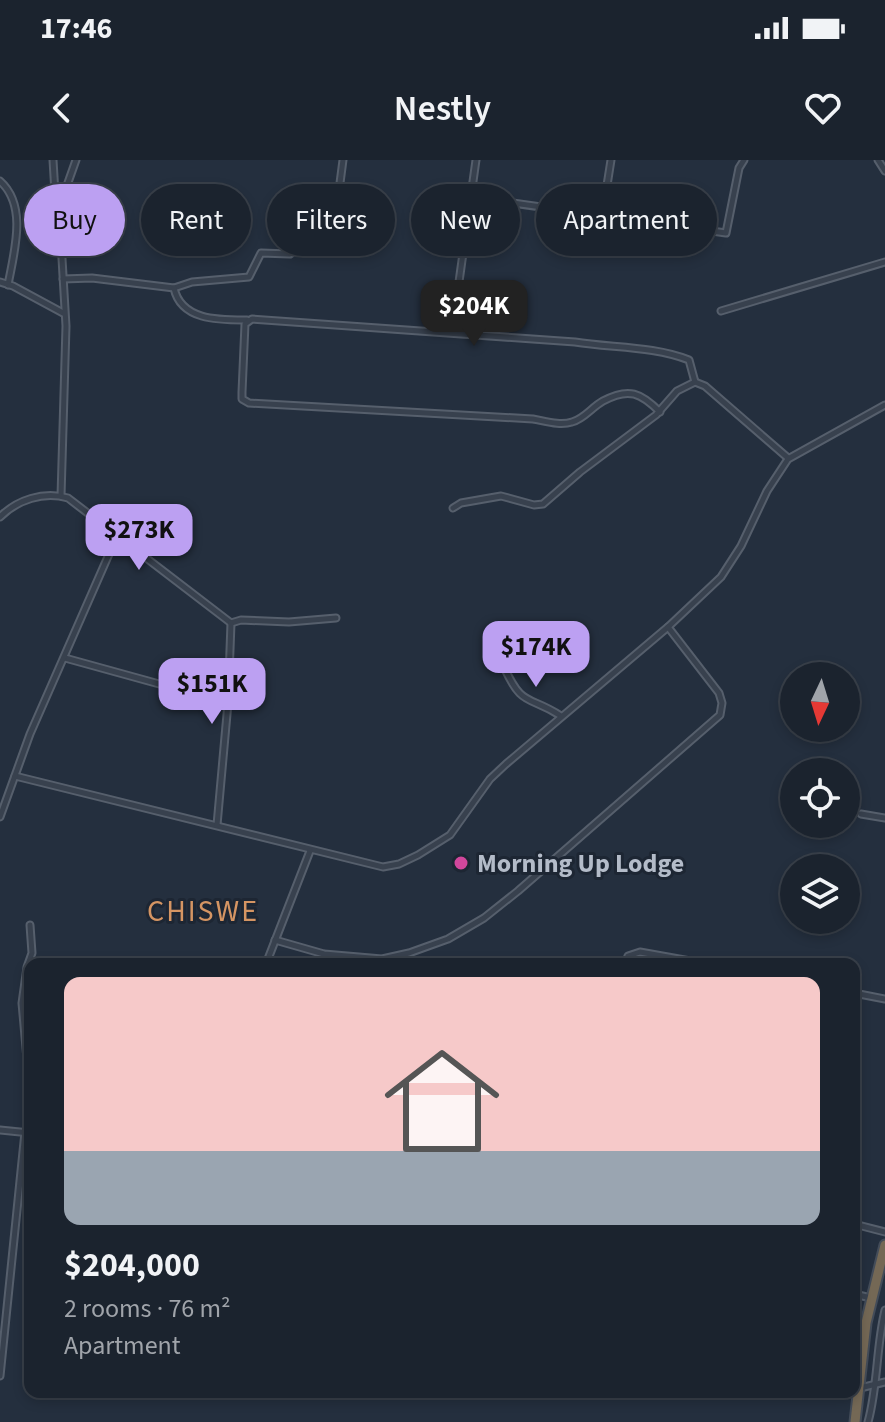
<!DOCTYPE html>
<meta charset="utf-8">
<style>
body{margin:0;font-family:"Source Sans 3",sans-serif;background:#242b36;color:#f1f3f6;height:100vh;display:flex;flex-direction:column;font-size:30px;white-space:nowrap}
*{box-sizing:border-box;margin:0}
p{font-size:26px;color:#a0a4aa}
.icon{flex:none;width:44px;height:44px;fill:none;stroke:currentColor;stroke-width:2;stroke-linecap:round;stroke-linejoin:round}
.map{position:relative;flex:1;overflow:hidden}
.drawer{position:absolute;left:24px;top:798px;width:836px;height:440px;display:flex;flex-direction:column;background:#1b232e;border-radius:16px;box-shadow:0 4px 12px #0003,0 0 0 2px #39404a}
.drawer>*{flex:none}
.guide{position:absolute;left:24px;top:24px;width:838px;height:72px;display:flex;gap:16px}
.needle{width:52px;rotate:184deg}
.fabs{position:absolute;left:780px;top:502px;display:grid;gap:16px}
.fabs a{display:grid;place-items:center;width:80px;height:80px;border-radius:50%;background:#1b232e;box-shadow:0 4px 12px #0003,0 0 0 2px #39404a;font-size:40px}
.price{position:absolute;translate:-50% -68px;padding:0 18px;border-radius:16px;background:#bca0f2;color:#111;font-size:26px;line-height:52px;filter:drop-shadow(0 2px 4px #0008)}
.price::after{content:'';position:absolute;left:50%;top:48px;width:24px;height:18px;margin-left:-12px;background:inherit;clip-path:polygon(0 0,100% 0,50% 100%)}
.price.active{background:#222;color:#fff}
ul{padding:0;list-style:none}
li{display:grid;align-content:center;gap:16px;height:424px;padding:0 40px}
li+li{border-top:2px solid #39404a}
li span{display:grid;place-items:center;height:248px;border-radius:16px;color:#555}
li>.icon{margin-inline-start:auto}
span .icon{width:144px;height:144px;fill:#fffc;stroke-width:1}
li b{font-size:34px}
.chip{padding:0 28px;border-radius:36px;background:#1b232e;box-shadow:0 4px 12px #0003,0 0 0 2px #39404a;font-size:28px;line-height:72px}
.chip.active{background:#bca0f2;color:#111}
.status{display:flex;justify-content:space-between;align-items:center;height:56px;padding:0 40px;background:#1b232e;direction:ltr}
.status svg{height:22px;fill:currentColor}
header{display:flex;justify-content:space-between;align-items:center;height:104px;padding:0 40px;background:#1b232e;font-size:36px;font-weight:600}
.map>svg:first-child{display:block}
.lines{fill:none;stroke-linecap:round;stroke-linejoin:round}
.street-casing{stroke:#565f6c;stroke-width:9}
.highway-casing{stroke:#434c59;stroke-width:13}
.street{stroke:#38414e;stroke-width:5}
.highway{stroke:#746855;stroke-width:9}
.hotel-dot{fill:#d1479c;stroke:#1d2633;stroke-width:3}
.labels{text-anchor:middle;stroke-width:6;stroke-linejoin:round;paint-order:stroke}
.poi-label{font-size:26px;font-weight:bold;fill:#b4bcc9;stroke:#1d2633;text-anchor:start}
.quarter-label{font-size:30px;letter-spacing:2px;fill:#d59563;stroke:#1d2633}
</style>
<div class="status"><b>17:46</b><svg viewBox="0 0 49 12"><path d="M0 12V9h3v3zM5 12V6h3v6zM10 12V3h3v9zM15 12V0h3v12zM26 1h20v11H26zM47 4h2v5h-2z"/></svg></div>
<header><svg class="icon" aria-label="back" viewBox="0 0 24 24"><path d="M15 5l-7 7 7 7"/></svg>Nestly<svg class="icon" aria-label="heart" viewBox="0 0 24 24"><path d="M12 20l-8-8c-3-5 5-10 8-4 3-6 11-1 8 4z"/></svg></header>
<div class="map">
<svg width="885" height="1262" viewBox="0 0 885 1262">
<rect width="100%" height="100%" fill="#242f3e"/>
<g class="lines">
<defs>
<g id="street">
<polyline points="53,0 55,33 60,41"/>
<polyline points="878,0 885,11"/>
<path d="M0 21C28 46 14 92 8 125"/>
<polyline points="470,37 726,73 739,8 744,0"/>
<polyline points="602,57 611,0"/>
<polyline points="63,119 92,118 174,128 192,122 249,117 261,93 290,94 319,73 334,69 343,0"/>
<polyline points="0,122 13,126 63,153"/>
<path d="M174 128C181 161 220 160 247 160"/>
<polyline points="721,151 885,102"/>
<polyline points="452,172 476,0"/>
<path d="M660 252C641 233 629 227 603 241 592 247 584 259 572 262 560 266 545 261 533 259L249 243 242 239V232L245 164 252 159 575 182C612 188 654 186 689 200L695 222"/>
<polyline points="61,336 66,166 59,48 76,0"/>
<polyline points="453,348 461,343 501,336 534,345 543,344 580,312 656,255 677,231 695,222 705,226 788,298"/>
<path d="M0 357C17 340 43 331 68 338L231 463"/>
<polyline points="231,463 241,460 289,462 336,458"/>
<polyline points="65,498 228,543"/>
<path d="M503 505C523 549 527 534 561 556"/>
<polyline points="15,616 383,707 399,704 418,695 450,675 490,619 506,604 668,467 721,417 741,386 767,331 788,299 885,245"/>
<polyline points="861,654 885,658"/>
<polyline points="0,657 30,574 117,376"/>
<polyline points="217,665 228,543 231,463"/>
<polyline points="30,765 32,793 27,807 22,843 30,933"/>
<polyline points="275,780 324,794 382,799 409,793 448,779 484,758 518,731 720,555 722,543 719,533 668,467"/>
<polyline points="266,804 310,691"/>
<polyline points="625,804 628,796 640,792 707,804"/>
<polyline points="854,833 885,839"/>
<polyline points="0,970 30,973"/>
<polyline points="854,1064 885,1072"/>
<polyline points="854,1134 871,1138"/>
<polyline points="0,1216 25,972"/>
<polyline points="860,1228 885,1222"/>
<path d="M868 1262C878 1226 876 1187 885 1150"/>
</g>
<polyline id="highway" points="855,1262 866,1163 885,1085"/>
</defs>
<use href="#street" class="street-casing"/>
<use href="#highway" class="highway-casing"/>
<use href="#street" class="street"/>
<use href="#highway" class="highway"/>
</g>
<circle class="hotel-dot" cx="461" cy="703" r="8"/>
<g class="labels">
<g class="poi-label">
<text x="477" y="712">Morning Up Lodge</text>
</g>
<g class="quarter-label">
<text x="203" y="761">CHISWE</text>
</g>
</g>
</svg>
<div class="fabs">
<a><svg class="needle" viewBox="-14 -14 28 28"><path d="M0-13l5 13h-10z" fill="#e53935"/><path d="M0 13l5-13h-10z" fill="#a0a4aa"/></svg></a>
<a><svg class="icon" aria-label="locate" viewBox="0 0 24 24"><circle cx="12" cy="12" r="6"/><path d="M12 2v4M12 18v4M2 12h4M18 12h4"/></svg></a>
<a><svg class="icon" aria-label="layers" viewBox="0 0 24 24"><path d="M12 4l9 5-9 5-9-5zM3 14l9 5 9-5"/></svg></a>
</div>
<b class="price active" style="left:474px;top:188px">$204K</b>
<b class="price" style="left:139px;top:412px">$273K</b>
<b class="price" style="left:536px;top:529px">$174K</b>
<b class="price" style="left:212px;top:566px">$151K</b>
<div class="guide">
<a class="chip active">Buy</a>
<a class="chip">Rent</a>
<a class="chip">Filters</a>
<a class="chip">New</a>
<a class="chip">Apartment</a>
</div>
<section class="drawer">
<ul>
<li><span style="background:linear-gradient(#f6c9c9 70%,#9aa5b1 0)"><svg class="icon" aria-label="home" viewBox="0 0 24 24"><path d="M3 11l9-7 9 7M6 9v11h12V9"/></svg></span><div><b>$204,000</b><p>2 rooms · 76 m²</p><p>Apartment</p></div></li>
</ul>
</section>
</div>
